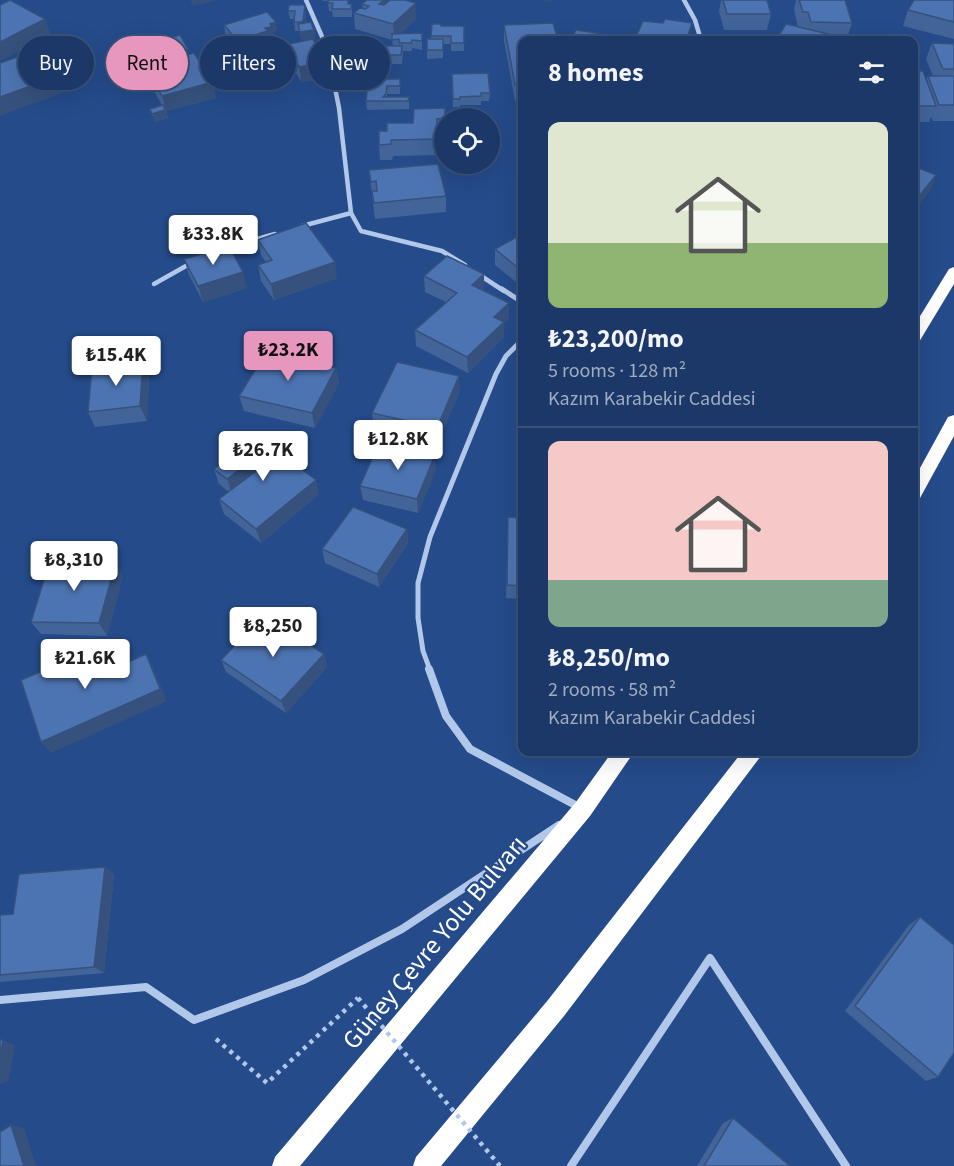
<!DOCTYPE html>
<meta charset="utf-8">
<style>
body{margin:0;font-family:"Source Sans 3",sans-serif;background:#253f6e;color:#f1f3f6;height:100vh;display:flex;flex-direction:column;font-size:22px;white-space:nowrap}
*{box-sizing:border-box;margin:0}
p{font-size:20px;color:#a0acc0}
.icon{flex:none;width:33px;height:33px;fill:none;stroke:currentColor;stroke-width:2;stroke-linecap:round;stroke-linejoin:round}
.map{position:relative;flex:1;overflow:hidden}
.sheet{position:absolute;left:518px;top:36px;width:400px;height:720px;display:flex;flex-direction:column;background:#1c3868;border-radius:12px;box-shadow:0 6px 24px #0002,0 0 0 2px #3a527c}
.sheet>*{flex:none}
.guide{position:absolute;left:18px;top:36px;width:410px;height:54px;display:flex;gap:12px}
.fabs{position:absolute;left:434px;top:108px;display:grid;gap:12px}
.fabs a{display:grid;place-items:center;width:66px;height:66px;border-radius:50%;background:#1c3868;box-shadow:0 6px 24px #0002,0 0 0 2px #3a527c;font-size:30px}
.price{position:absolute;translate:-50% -51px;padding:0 14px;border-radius:6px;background:#fff;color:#222;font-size:20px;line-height:39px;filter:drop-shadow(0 2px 3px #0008)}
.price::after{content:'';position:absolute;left:50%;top:36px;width:18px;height:14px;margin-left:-9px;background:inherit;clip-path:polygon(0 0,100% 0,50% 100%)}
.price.active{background:#e797bd;color:#111}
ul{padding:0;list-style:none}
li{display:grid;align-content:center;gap:12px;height:318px;padding:0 30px}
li+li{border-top:2px solid #3a527c}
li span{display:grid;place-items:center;height:186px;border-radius:12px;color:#555}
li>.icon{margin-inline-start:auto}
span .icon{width:108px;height:108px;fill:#fffc;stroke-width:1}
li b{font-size:26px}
h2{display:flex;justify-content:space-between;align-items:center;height:72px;padding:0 30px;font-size:26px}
.chip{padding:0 21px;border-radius:27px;background:#1c3868;box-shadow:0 6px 24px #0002,0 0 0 2px #3a527c;font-size:21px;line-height:54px}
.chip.active{background:#e797bd;color:#111}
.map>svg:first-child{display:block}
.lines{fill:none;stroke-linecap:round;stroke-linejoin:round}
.path{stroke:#b2c8ea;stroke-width:4.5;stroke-dasharray:4 5;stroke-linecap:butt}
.street-far2{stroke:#b2c8ea;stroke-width:4.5}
.street-far1{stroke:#b2c8ea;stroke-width:5}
.street{stroke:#b2c8ea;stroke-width:8}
.highway{fill:#fff;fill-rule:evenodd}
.path-bridge{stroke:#b2c8ea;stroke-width:4.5;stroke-dasharray:4 5;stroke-linecap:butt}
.wall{fill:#426499}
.shaded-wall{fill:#36517d}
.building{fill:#4d74b2;stroke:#36517d;stroke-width:1.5}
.labels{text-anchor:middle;stroke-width:4.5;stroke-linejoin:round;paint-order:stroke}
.near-street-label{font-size:26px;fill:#fff;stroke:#254b8a}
</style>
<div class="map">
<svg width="954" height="1166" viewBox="0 0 954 1166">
<rect width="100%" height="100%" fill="#254b8a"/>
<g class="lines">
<polyline class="path" points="216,1039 267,1083 358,998"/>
<g class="street-far2">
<polyline points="306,0 327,48 339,108 351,213 361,231 442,251 465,265"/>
<polyline points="684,0 695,20 701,40"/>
<polyline points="302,226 351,213"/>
<polyline points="224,248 275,234"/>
<polyline points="478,274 504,291"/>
<polyline points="154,284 193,262"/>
</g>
<g class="street-far1">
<polyline points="502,289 522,302"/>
<polyline points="430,670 423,651 418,618 418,583 430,537 496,374 506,356 522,340"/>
</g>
<g class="street">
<polyline points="429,669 446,716 470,749 581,808"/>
<polyline points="0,1000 146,987 194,1020 304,980 402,929 559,825"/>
<polyline points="571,1166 710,958 846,1166"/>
</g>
<g class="highway">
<polygon points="954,267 954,284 919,342 914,343 914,326 949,269"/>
<polygon points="954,415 954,436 920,498 914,500 914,479 948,417"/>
<polygon points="612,752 634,752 590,816 300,1166 272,1166 275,1157 576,802"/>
<polygon points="742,752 764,752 564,1016 441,1166 413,1166 416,1157 548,1000"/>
</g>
<polyline class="path-bridge" points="358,998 500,1166"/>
</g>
<g class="wall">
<polygon points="323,0 349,0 349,4 352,4 352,17 333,17 332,11 329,11 328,1 323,1"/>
<polygon points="367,0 386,0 386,4 416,19 400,34 422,33 422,50 412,48 412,51 403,51 402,64 379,64 379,55 393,46 392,40 355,29 354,13 363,8 362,4"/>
<polygon points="721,0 767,0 771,14 767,30 724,30 719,11"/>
<polygon points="796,0 845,0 852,23 847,38 798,27 794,10"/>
<polygon points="954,0 954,39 903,26 908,10"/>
<polygon points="289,5 306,13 305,23 314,30 315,38 302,40 299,31 295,31 294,19 290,19 288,11"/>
<polygon points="692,23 688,40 636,40 636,37"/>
<polygon points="432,24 441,26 464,26 464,51 451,51 451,44 443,44 443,58 427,59 427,39 431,39"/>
<polygon points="224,25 277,30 273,32 274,35 269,36 269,39 238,48 225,33"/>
<polygon points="504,25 522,40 522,101 515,101 504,41"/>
<polygon points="932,43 954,44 954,121 933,121 931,117 929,122 914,122 914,54 921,71 926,80 928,76 933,76 926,59"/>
<polygon points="289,44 326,78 301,82 297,74 293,74 292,82 287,81 285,74 279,73 281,82 280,86 272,90 264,89 254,67 251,51"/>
<polygon points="129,51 189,55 216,98 166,111 168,118 155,122 150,109 162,105 149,82 146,75 144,76 131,59"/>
<polygon points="452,74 490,93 489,101 481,101 481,105 460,105 460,107 453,107"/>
<polygon points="368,79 400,79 400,94 387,94 387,97 409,97 409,109 367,110 366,101"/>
<polygon points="414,109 444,118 444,155 393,156 392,160 380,160 379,145 387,131 413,123"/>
<polygon points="369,170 446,196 446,212 375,219"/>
<polygon points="522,234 522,287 495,265 495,249"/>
<polygon points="258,240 337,278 274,300 261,281 258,265 266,262 261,255"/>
<polygon points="184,259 247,288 203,302 189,275"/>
<polygon points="424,276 484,290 483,291 509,303 509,319 504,323 504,337 468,373 416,346 415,330 446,302 425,292"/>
<polygon points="143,362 149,377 147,421 95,427 88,412"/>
<polygon points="336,368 339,383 315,428 244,411 239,396"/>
<polygon points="460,391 437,443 374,428 372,413"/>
<polygon points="258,436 319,494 261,543 224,514 219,499 229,492 219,484 214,469"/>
<polygon points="436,469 418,513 363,500 360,486"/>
<polygon points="508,517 522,518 522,599 506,598"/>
<polygon points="407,529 408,543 379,587 325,563 322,549"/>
<polygon points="123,575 107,636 41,634 31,622"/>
<polygon points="324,654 327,667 286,713 226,672 221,660"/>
<polygon points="105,867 114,875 104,973 0,982 0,915 13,914"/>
<polygon points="920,917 938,1077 926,1081 845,1011 909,925"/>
<polygon points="733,1118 790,1166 697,1166 723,1123"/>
</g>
<g class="shaded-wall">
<polygon points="191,0 220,0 192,6"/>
<polygon points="384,0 386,0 387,14 379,4"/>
<polygon points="545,0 557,0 545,2"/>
<polygon points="416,3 416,19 394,40 393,24"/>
<polygon points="305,5 306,13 304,29 302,30 301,22"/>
<polygon points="45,19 51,35 0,61 0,42"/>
<polygon points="276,22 277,30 273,32 274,35 269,36 269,39 238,48 237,40 265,28 270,24"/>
<polygon points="692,23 689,39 688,40 686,40"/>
<polygon points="314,30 315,38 302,40 300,32"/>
<polygon points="188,49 190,57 144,67 146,75 144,76 142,68 143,62"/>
<polygon points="276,58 281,82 280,86 272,90 270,74 274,66"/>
<polygon points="290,58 293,74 292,82 289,66"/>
<polygon points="324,62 326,78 301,82 299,67"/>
<polygon points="81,68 86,84 0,116 0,97"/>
<polygon points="213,82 216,98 166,111 162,96"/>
<polygon points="165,110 168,118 155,122 152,114"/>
<polygon points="936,175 930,191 914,211 914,206 916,200"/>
<polygon points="335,262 337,278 274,300 271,284"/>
<polygon points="243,272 247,288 203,302 198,286"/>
<polygon points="484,274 484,290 472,301 472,285"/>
<polygon points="509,303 509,319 504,323 504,337 468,373 467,357 494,317"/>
<polygon points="143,362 149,377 147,421 140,406"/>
<polygon points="336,368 339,383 315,428 312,413"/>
<polygon points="459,376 460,391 437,443 437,428"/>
<polygon points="435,455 436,469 418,513 417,499"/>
<polygon points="255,458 259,472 232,493 227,479"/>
<polygon points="316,480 319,494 261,543 256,529"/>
<polygon points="407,529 408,543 379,587 377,574"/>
<polygon points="116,562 123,575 107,636 99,623"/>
<polygon points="105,645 113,657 121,681 113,669"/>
<polygon points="146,654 153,667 167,701 51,753 41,742"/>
<polygon points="324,654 327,667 286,713 281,701"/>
<polygon points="105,867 114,875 104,973 94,967"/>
<polygon points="3,1040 15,1045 9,1080 0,1084 0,1056"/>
<polygon points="11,1125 24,1128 36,1166 24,1166"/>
</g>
<g class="building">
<polygon points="10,0 45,19 0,42 0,5"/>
<polygon points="328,0 348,0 348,4 352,4 351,9 332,9 333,3 328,3"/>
<polygon points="367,0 384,0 379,4 384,5 390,0 405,0 416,3 393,24 354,13 360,8 366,9 369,6 362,4"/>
<polygon points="723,0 767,0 771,14 727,14"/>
<polygon points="799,0 845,0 852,23 811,22 808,12 803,12"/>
<polygon points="914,0 954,0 954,22 908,10"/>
<polygon points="289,5 305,5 303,21 301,22 294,22 295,11 288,11"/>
<polygon points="267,12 276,22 270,24 272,27 265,28 268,31 237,40 224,25"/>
<polygon points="665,19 692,23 687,38 667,35 665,40 657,40 636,37 643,21 663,23"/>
<polygon points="311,22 314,30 300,32 298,24"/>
<polygon points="553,23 558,40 522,40 522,85 515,85 504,25"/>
<polygon points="432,24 441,24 441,26 464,26 464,43 451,43 451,36 431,36"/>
<polygon points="786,24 845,38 844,40 776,40"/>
<polygon points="576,30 622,37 620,40 571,40"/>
<polygon points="422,33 422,41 412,40 411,43 399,43 399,39 392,40 392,34"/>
<polygon points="180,35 188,49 143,62 146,66 142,68 129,51"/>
<polygon points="313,39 324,62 299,67 295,58 290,58 289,66 284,65 282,58 276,58 274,66 278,66 277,70 270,74 262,73 251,51 288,41 289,44"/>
<rect x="427" y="39" width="16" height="11"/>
<polygon points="57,43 81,68 0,97 0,63"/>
<polygon points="932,43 954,44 954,69 943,69"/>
<polygon points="380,46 402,46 401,55 379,55"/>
<polygon points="194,53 213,82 162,96 144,67"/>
<polygon points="914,54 921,71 914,71"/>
<polygon points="914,71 923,71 936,106 914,106"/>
<polygon points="488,73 490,93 481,93 481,96 460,97 460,99 453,99 452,74"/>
<polygon points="928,76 954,76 954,105 939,105"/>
<polygon points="368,79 400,79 400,86 387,86 386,94 383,97 409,97 408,101 366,101"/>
<polygon points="163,105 165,110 152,114 150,109"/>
<polygon points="445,108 445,118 437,119 437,128 444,128 444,139 391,140 391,144 379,145 379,131 387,131 387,123 413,123 414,109"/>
<polygon points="438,164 446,196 374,203 372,191 377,191 376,181 371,182 369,170"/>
<polygon points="914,166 936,175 916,200 914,199"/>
<polygon points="914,202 920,203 914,220"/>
<polygon points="306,223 335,262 271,284 258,265 272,260 258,240"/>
<polygon points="522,234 522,271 495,249"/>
<polygon points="229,246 243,272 198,286 184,259"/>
<polygon points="447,256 484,274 472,285 509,303 494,317 504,322 467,357 415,330 457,293 424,276"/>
<polygon points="266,352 336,368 312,413 239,396"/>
<polygon points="143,362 140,406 88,412 92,367"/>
<polygon points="397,362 459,376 437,428 372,413"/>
<polygon points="258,436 316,480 256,529 219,499 264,465 255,458 227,479 214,469"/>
<polygon points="379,443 435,455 417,499 360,486"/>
<polygon points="353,507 407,529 377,574 322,549"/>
<polygon points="508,517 522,518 522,586 507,585"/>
<polygon points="50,560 116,562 99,623 31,622"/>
<polygon points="264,615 324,654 281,701 221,660"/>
<polygon points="105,645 113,669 146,654 160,689 41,742 21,680"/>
<polygon points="105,867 94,967 0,975 0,915 13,914 19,874"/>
<polygon points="920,917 954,945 954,1053 938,1077 855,1006"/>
<polygon points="0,1040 3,1040 0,1056"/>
<polygon points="733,1118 790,1166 704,1166"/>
<polygon points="11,1125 24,1166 0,1166 0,1132"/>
</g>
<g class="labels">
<g class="near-street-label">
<text transform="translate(434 942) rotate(-50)" y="9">Güney Çevre Yolu Bulvarı</text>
</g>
</g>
</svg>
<div class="fabs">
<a><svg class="icon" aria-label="locate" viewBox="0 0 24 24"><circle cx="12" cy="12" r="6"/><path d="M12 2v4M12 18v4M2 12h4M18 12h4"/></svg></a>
</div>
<b class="price" style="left:213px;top:266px">₺33.8K</b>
<b class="price active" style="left:288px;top:382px">₺23.2K</b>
<b class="price" style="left:116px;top:387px">₺15.4K</b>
<b class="price" style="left:398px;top:471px">₺12.8K</b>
<b class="price" style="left:263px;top:482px">₺26.7K</b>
<b class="price" style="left:74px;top:592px">₺8,310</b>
<b class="price" style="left:273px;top:658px">₺8,250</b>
<b class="price" style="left:85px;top:690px">₺21.6K</b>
<div class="guide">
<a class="chip">Buy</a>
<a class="chip active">Rent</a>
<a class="chip">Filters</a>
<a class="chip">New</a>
</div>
<section class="sheet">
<h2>8 homes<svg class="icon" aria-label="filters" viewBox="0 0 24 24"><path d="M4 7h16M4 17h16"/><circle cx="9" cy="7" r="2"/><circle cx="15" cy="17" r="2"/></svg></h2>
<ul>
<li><span style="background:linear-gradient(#dfe7d0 65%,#8fb573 0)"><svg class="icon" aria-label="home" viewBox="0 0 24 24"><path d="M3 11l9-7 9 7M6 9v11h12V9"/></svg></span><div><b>₺23,200/mo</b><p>5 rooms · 128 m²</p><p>Kazım Karabekir Caddesi</p></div></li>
<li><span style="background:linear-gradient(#f6c9c9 75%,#7fa58c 0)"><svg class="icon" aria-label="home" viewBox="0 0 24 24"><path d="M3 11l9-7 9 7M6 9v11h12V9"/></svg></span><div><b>₺8,250/mo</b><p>2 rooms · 58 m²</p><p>Kazım Karabekir Caddesi</p></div></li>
</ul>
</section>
</div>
